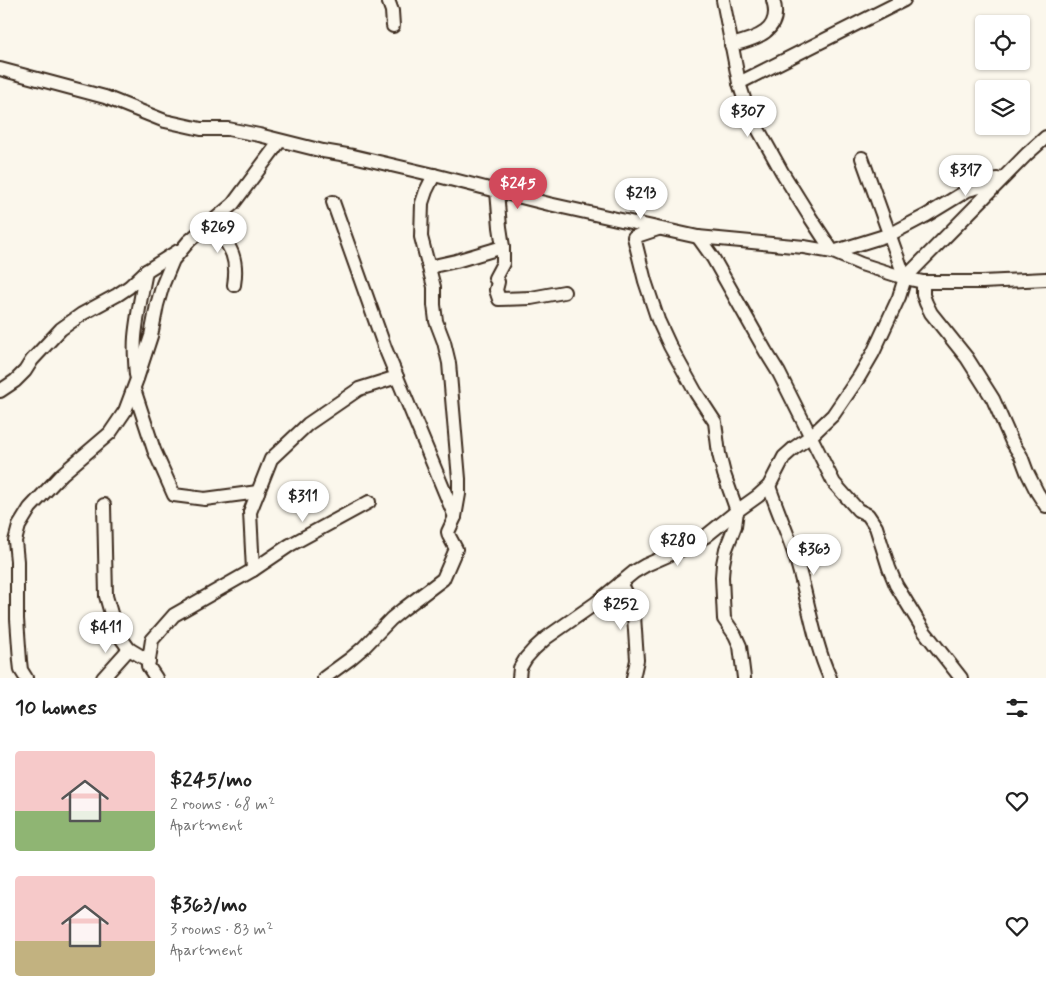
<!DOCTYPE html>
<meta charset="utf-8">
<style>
body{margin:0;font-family:Mynerve,sans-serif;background:#f6f6f6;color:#222;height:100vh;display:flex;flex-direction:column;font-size:19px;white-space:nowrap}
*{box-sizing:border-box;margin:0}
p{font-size:16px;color:#767676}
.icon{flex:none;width:28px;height:28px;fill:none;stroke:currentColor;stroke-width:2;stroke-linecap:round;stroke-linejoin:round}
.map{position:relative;height:678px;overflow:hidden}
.panel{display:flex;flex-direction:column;background:#fff;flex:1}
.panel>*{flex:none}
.tools{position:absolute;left:975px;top:15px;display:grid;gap:10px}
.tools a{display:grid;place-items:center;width:55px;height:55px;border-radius:5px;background:#fff;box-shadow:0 1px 4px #0004;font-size:25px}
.price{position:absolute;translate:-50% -42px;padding:0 11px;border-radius:18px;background:#fff;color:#222;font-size:16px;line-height:32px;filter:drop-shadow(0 1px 2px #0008)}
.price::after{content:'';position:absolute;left:50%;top:30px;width:15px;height:11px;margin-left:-8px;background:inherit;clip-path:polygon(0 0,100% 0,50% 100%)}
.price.selected{background:#d1495b;color:#fff}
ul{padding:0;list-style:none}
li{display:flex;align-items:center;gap:15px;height:125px;padding:0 15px}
li span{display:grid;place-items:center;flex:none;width:140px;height:100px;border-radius:5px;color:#555}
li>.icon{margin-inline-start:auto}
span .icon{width:60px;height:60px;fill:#fffc;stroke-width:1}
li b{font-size:21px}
h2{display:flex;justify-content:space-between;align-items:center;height:60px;padding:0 15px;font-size:21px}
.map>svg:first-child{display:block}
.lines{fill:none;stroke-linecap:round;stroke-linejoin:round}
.minor-casing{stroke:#3b2a1e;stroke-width:16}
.minor{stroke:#fbf7ec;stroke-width:12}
</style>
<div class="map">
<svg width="1046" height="678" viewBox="0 0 1046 678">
<rect width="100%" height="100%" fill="#fbf7ec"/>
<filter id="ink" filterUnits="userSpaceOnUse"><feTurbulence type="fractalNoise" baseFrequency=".02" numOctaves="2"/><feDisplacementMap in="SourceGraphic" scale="10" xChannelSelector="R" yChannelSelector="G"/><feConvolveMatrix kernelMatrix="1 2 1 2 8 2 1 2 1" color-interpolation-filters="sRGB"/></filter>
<g filter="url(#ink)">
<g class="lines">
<defs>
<g id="minor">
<polyline points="388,0 392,11 393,26"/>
<polyline points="723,0 739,83 748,111 782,172 810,217 833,252 891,234 927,215 968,190 988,185 997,179"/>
<path d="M731 45C756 39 783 31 773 0"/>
<polyline points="0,69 105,97 165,121 201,129 228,129 259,135 323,151 353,156 434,175 549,204 698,237 804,247 833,252 861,264 905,278 923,282 982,282 1046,279"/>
<polyline points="739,83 904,0"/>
<polyline points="862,158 905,278"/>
<polyline points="333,202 385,348 455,517"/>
<path d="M212 222C228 245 239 254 234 285"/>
<polyline points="658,229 634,237 645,281 658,320 670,346 696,393 715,422 719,454 724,474 737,511 735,526 726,549 723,564 722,577 724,619 735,635 740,646 744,678"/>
<polyline points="698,237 713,258 766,352 779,373 834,483 858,510 868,515 876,527 889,568 896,585 924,631 961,678"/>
<polyline points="503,247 503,263 495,278 498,282 496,290 499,299 531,298 564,292"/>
<polyline points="429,267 456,261 503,247 500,227 497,191"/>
<polyline points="923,282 923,295 926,303 931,313 967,358 993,399 1012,442 1021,456 1027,472 1037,492 1046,506"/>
<path d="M136 375C135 363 134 349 135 337 137 314 142 293 146 271L178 251"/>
<polyline points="134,389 154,450 174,495 205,499 258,492"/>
<polyline points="0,391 15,381 25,371 32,360 61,329 82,314 117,295 129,287 146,271"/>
<path d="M769 486C777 510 788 534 796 559 808 598 813 640 830 678"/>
<polyline points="104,505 106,596 116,631 129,649 149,661"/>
<polyline points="253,570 290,545 369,502"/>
<polyline points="620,583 630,602 634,616 637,660 633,678"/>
<polyline points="26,678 21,670 20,661 17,619 17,561 15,541 19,526 30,508 62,474 110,433 125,411 137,379 151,336 157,305 163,284 173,260 189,241 233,204 280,141"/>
<polyline points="103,678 129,649"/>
<polyline points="156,678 148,666 152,640 174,615 253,570 250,512 271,459 308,424 359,389 397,377"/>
<polyline points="324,678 350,659 364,647 391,619 402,610 443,579 456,549 449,536 448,532 455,517 459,494 459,479 449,363 444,342 436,321 434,305 434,287 421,237 422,203 426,191 434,175"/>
<polyline points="519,678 520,668 526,658 535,648 546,638 596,603 634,572 646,565 687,547 706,536 737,511 758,496 769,486 784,457 794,448 811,436 833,415 859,377 873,353 899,297 905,278 1027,154 1046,137"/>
</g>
</defs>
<use href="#minor" class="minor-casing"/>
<use href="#minor" class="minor"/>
</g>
</g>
</svg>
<div class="tools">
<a><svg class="icon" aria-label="locate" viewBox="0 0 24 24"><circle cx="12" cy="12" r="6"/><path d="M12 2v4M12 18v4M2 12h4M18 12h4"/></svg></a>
<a><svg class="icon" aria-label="layers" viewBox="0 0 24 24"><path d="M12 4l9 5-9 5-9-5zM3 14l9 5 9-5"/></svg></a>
</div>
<b class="price" style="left:748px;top:138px">$307</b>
<b class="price" style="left:966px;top:197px">$317</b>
<b class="price selected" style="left:518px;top:210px">$245</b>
<b class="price" style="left:641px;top:220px">$213</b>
<b class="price" style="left:218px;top:254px">$269</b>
<b class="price" style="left:303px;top:523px">$311</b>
<b class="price" style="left:678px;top:567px">$280</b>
<b class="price" style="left:814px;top:576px">$363</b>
<b class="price" style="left:621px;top:631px">$252</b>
<b class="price" style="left:106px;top:654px">$411</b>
</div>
<section class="panel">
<h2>10 homes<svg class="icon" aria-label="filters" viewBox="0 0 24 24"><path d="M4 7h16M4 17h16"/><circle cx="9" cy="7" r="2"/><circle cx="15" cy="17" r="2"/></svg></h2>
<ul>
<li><span style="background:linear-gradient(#f6c9c9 60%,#8fb573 0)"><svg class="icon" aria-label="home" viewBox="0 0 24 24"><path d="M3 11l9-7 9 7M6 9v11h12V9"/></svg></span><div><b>$245/mo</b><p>2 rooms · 68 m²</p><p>Apartment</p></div><svg class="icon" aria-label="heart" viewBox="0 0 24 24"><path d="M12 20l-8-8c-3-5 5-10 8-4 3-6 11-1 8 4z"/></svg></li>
<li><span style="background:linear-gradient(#f6c9c9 65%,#c2b280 0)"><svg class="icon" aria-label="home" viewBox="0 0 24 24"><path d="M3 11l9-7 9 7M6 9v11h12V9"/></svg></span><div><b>$363/mo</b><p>3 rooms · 83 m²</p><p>Apartment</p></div><svg class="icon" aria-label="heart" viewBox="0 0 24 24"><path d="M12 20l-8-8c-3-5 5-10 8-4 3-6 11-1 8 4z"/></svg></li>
</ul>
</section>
